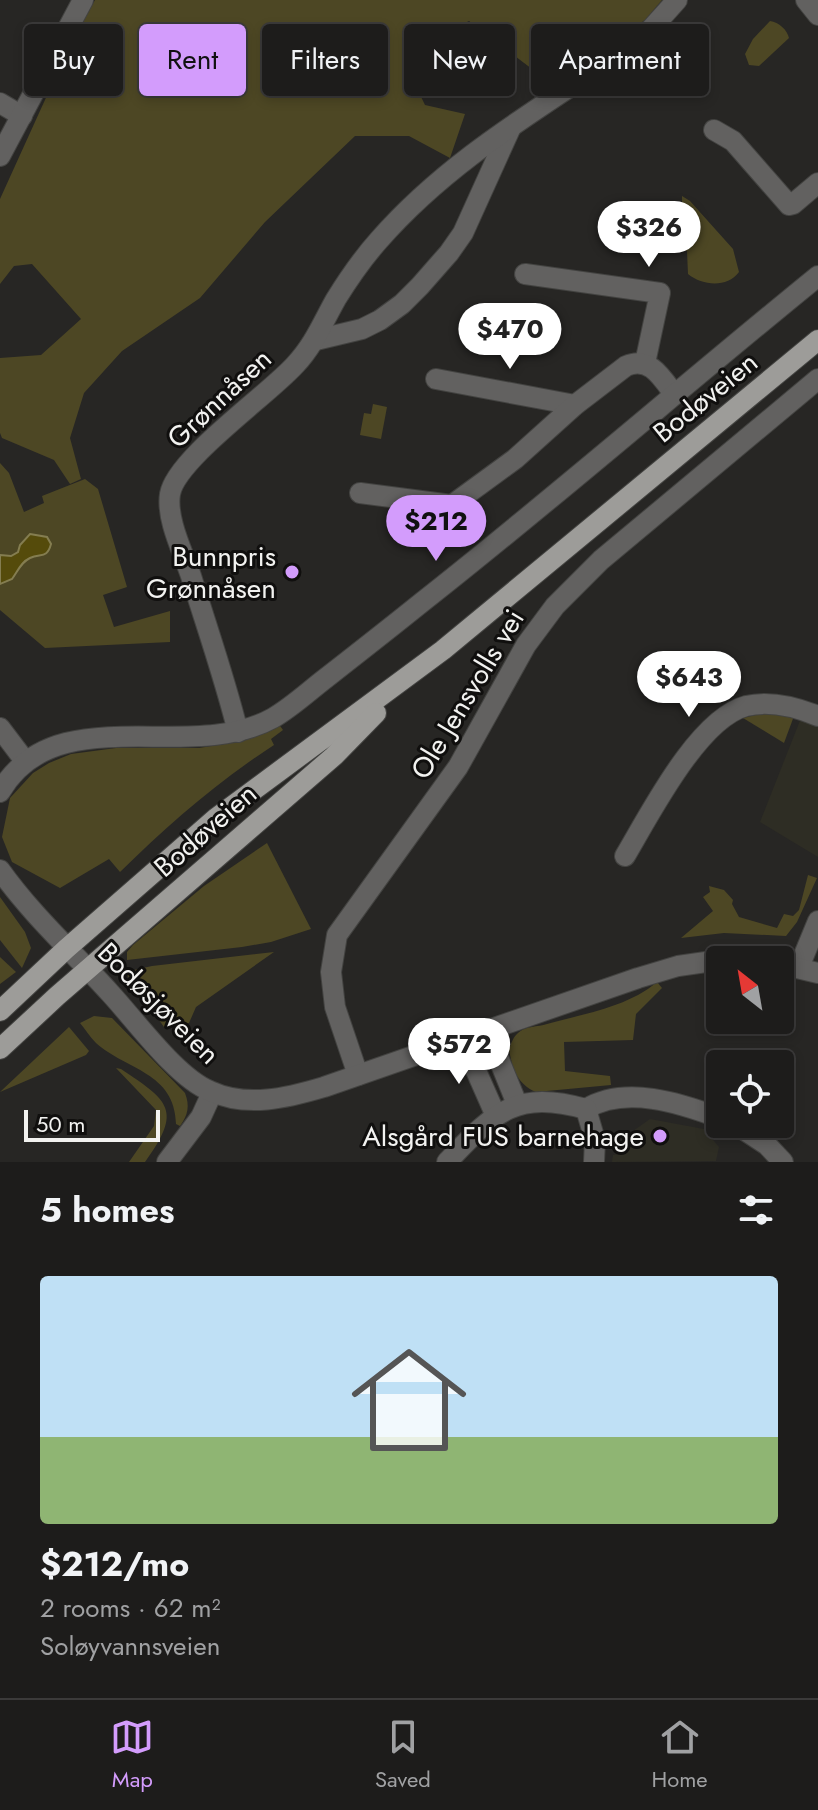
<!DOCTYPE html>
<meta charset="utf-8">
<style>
body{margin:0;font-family:Jost,sans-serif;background:#252524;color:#f1f3f6;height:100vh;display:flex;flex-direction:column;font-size:30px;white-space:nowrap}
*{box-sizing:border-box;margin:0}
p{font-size:26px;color:#a0a1a3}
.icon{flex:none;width:44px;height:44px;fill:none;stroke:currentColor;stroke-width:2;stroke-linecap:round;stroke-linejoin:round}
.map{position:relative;height:1162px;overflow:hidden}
.drawer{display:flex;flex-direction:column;background:#1d1c1b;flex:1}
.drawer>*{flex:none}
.guide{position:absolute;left:24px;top:24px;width:770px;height:72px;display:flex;gap:16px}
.needle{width:52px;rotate:329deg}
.buttons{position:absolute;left:706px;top:946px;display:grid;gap:16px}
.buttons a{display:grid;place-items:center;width:88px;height:88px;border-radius:8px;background:#1d1c1b;box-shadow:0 4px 12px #0003,0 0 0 2px #3b3a3a;font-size:40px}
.scale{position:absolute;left:24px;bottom:20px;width:136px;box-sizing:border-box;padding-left:8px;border:4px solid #f2f2f0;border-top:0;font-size:22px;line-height:28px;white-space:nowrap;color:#f2f2f0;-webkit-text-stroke:6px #100f0e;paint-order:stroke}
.price{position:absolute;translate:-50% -68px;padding:0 18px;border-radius:28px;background:#fff;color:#222;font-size:26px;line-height:52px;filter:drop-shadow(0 2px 4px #0008)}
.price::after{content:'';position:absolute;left:50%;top:48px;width:24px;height:18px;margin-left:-12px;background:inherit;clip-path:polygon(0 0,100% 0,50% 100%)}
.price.on{background:#d39cfc;color:#111}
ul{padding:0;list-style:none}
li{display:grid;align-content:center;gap:16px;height:424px;padding:0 40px}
li span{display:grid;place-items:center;height:248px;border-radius:8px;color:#555}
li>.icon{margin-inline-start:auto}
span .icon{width:144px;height:144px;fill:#fffc;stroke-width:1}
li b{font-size:34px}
h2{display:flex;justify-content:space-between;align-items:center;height:96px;padding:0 40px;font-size:34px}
.tag{padding:0 28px;border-radius:8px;background:#1d1c1b;box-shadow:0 4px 12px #0003,0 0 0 2px #3b3a3a;font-size:28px;line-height:72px}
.tag.on{background:#d39cfc;color:#111}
.tabs{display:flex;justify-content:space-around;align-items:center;height:112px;border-top:2px solid #3b3a3a;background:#1d1c1b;font-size:22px;color:#a0a1a3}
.tabs a{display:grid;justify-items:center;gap:4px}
.tabs .on{color:#d39cfc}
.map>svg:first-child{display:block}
.built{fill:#2e2d24}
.green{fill:#4d4724}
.water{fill:#554b0b;stroke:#847d50;stroke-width:2}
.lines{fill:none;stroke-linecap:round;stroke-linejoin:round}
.minor-casing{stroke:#434341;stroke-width:22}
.tertiary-casing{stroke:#434341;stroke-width:22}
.primary-casing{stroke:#434341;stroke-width:22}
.minor{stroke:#626160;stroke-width:20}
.tertiary{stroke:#626160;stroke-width:20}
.primary{stroke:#9d9c99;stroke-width:20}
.poi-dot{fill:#d39cfc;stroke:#100f0e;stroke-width:3}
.labels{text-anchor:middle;stroke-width:6;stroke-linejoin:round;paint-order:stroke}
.street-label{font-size:28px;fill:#f2f2f0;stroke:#100f0e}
.poi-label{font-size:28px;fill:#f2f2f0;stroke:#100f0e;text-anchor:end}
</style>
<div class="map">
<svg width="818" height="1162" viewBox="0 0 818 1162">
<rect width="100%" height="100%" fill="#272624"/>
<g class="built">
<polygon points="801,718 818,725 818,857 760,822"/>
<polygon points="650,1119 704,1129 719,1147 716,1161 612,1162 613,1155 624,1153 628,1139 626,1136"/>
</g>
<g class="green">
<polygon points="95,0 662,0 645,20 553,85 469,21 435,38 409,72 425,105 465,114 450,158 409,136 355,136 265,222 200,298 122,351 84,393 70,438 81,479 70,484 54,460 2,438 0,433 0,358 41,355 81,319 32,264 14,266 0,284 0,199 69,47"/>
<path d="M770 21C779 22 787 30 789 38L759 66 749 65 745 54 753 39Z"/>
<path d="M682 196 690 201 733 249 739 272C727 288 703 286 688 274L687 251 647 245 651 216 682 221Z"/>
<polygon points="489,306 503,307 498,337 473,333 475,322"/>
<polygon points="373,404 387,407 381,439 360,435 364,413 371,414"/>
<polygon points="0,463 9,473 24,512 44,503 42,496 85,479 98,489 127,587 103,595 114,627 170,611 170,642 45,648 0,610"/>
<polygon points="768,712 794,716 784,743 743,718"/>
<path d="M278 723 283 730 271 739 274 745C217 782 168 825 120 872L109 859 60 888 12 862 2 837 10 798 33 773 49 763 71 754 116 748H199L224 744 255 735Z"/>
<polygon points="267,843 311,929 271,942 242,947 127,960 127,952 133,945 204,886"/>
<polygon points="808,875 817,878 797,922 786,936 724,933 681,938 713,911 703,897 710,892 709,886 724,890 733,900 732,904 739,917 777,928 784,914 793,916 799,910"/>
<polygon points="0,897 25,932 31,948 22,968 0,940"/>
<polygon points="274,952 196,1007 189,1023 164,1027 125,972 152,966"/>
<polygon points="0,957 16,972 0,984"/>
<path d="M657 982 662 988 636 1014 633 1040 564 1042 565 1071 610 1076 611 1085 536 1092C517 1084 512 1068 509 1049 511 1044 513 1037 518 1033 525 1026 538 1027 547 1024 583 1014 628 1007 657 982Z"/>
<path d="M94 1016 112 1018 185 1093C190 1106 188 1115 180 1126L176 1124C175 1072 126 1070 96 1043 90 1037 85 1029 80 1023Z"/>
<polygon points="69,1027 89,1051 86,1055 0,1092"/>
<path d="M116 1068 121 1069C169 1101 183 1110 145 1162H129L154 1126 156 1110Z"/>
</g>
<path class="water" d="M30 534 47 537 51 544C47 559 41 553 30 558 21 562 18 571 12 579L0 584V555L11 556 18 552 20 545Z"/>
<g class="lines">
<defs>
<g id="minor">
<polyline points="806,0 818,15"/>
<polyline points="0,103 22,116"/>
<polyline points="714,130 733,141 789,205 793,204 818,183"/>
<polyline points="0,156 83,0"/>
<polyline points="525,274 660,293 645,363"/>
<polyline points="316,340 362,329 380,320 402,304 420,286 449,253 463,233 511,127"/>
<polyline points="436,379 575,405"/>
<path d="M360 493 452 505 515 459 575 405 626 366C649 356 661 376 674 394"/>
<polyline points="0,728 25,761"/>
<path d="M238 732C225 679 207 628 191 576 183 552 166 519 170 494 176 459 268 395 295 365 314 345 323 322 336 299 349 278 362 259 379 240 450 159 539 109 627 49L651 29 677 0"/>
<path d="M625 856C650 814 698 719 746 706 771 700 796 707 818 716"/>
<polyline points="799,967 818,921"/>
<polyline points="487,1030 517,1104"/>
<polyline points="462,1039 496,1116"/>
<polyline points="358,1075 335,1007 331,972 337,935 458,767 526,645 555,606 601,560 818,379"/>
<path d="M586 1109C625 1085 680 1103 720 1118"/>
<polyline points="735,1124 767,1145 783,1162"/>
<polyline points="167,1162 201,1117 212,1093"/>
<path d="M447 1162C494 1113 515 1089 586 1109L595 1140 594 1162"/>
</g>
<g id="tertiary">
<path d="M0 792C56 696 189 765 273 718 292 707 309 691 326 678 358 653 390 628 421 603 556 497 685 384 818 276"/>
<path d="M0 870C32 915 73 952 110 993 136 1021 176 1077 210 1091 247 1108 287 1098 324 1087L638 978 678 966 720 960"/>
<polyline points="780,964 818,973"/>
</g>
<g id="primary">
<polyline points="0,1011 66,949 216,818 443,650 818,340"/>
<polyline points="0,1049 57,996 334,756 376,713"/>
</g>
</defs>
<use href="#minor" class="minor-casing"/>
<use href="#tertiary" class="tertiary-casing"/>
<use href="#primary" class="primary-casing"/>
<use href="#minor" class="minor"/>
<use href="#tertiary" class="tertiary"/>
<use href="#primary" class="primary"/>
</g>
<g class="poi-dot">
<circle cx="292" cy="572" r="8"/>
<circle cx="660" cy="1136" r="8"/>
</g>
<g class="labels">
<g class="street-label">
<text transform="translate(705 397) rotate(-39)" y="10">Bodøveien</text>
<text transform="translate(219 398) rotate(-43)" y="10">Grønnåsen</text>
<text transform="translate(467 694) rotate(-59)" y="10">Ole Jensvolls vei</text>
<text transform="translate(205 830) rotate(-41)" y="10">Bodøveien</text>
<text transform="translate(159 1003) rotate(45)" y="10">Bodøsjøveien</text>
</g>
<g class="poi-label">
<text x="276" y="566">Bunnpris<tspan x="276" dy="32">Grønnåsen</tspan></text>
<text x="644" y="1146">Alsgård FUS barnehage</text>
</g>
</g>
</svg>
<div class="buttons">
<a><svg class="needle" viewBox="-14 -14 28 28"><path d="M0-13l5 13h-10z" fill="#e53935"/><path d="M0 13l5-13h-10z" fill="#a0a1a3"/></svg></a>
<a><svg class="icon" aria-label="locate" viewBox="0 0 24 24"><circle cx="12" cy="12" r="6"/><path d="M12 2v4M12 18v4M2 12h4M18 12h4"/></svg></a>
</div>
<div class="scale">50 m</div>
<b class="price" style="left:649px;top:269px">$326</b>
<b class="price" style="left:510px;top:371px">$470</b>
<b class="price on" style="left:436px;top:563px">$212</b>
<b class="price" style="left:689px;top:719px">$643</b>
<b class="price" style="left:459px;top:1086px">$572</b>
<div class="guide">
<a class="tag">Buy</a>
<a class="tag on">Rent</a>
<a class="tag">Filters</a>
<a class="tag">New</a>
<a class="tag">Apartment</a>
</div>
</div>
<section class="drawer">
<h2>5 homes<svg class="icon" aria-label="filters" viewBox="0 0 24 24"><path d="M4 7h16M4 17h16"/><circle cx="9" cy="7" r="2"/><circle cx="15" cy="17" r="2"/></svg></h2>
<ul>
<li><span style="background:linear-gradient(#bfe0f5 65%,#8fb573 0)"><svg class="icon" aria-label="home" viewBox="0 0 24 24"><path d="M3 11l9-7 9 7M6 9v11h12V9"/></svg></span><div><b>$212/mo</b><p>2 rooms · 62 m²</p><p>Soløyvannsveien</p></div></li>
</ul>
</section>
<nav class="tabs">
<a class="on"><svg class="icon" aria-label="map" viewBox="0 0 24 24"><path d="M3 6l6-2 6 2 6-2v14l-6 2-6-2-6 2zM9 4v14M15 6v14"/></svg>Map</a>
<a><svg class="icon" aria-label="saved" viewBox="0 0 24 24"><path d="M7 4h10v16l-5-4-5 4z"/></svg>Saved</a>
<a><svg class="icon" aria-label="home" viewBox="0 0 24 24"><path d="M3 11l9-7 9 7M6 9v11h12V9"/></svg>Home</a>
</nav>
